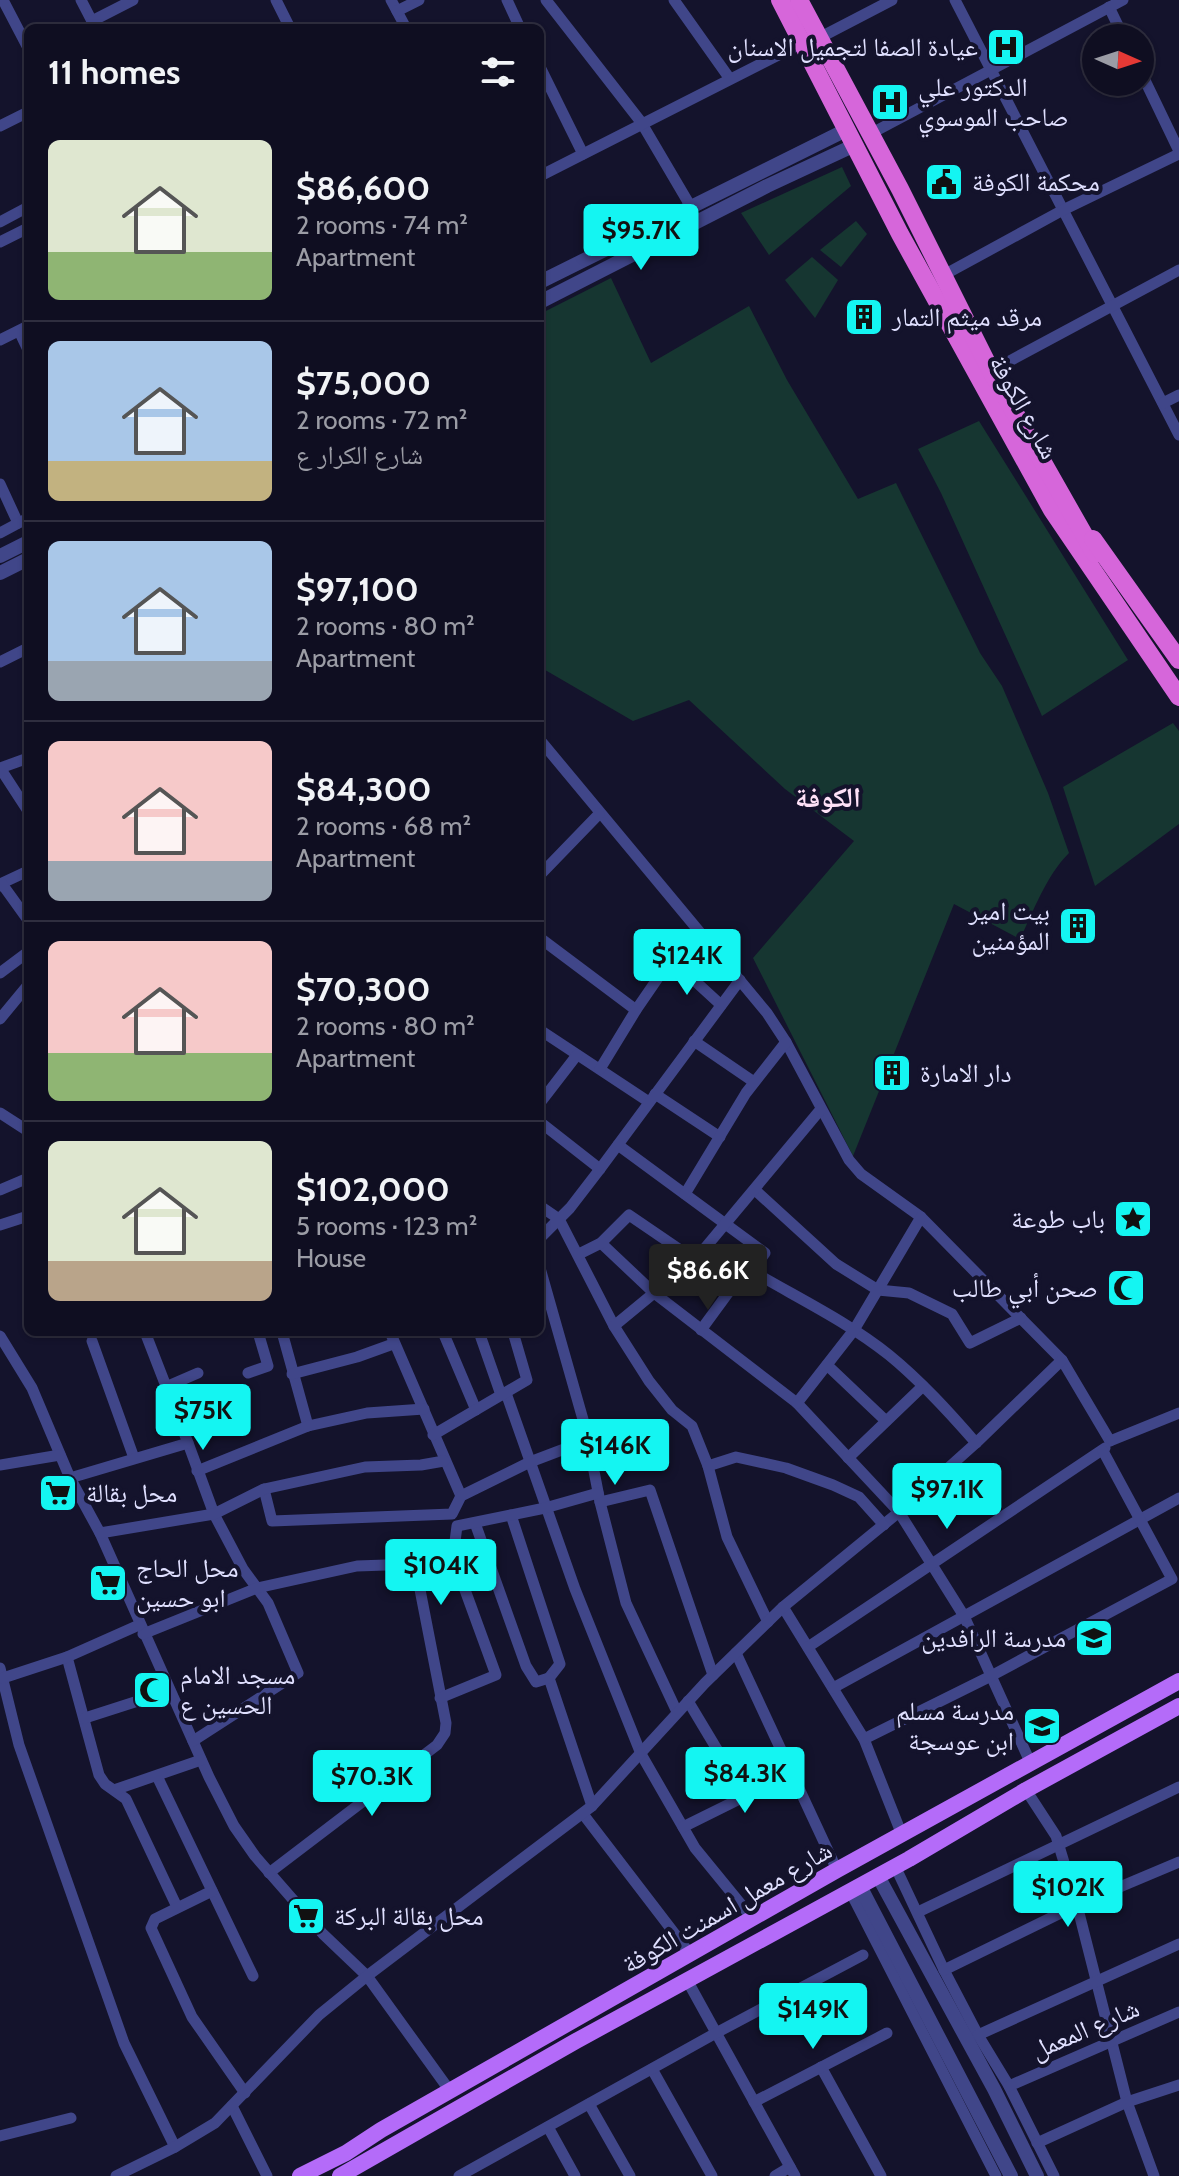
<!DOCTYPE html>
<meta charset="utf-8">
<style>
body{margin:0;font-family:Cabin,"Noto Naskh Arabic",sans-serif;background:#1d1c2e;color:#f1f3f6;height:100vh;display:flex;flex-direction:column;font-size:30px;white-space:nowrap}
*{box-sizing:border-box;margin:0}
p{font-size:26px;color:#9b9ca5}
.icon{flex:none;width:44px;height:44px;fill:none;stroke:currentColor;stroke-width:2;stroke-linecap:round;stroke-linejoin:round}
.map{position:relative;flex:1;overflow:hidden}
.sheet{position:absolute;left:24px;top:24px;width:520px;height:1312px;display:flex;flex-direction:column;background:#0f0e21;border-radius:12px;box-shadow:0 2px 6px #0004,0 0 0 2px #2f2e3f}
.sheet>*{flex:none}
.needle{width:52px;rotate:93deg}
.controls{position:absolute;left:1082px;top:24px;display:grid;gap:16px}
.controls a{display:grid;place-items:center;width:72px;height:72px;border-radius:50%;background:#0f0e21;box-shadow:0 2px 6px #0004,0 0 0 2px #2f2e3f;font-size:40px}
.price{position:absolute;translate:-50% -68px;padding:0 18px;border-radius:8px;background:#14f5f2;color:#111;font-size:26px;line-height:52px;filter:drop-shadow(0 2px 4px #0008)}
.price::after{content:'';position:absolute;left:50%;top:48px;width:24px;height:18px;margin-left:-12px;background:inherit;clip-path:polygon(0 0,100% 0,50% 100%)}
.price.on{background:#222;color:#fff}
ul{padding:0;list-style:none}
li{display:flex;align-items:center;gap:24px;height:200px;padding:0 24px}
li+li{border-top:2px solid #2f2e3f}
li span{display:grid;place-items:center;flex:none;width:224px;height:160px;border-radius:12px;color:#555}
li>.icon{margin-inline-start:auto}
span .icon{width:96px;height:96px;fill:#fffc;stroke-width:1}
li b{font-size:34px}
h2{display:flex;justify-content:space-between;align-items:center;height:96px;padding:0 24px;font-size:34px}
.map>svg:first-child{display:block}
.green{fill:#163631}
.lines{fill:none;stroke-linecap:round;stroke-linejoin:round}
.minor{stroke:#404689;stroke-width:11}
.tertiary{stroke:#404689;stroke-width:14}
.primary{stroke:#b46bf9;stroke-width:16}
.trunk{stroke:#d666da;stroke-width:18}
.labels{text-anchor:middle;stroke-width:8;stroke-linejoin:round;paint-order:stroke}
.poi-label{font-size:26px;fill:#dfdffe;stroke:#14132c;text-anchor:start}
.street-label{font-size:26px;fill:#dfdffe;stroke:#14132c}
.neighbourhood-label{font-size:28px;font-weight:bold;fill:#fee1f7;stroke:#14132c}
</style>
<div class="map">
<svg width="1179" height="2176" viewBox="0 0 1179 2176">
<rect width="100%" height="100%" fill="#14132c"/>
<g class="green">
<polygon points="842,167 851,186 769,255 741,213"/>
<polygon points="856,221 867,234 841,267 820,250"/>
<polygon points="812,257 838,280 815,318 785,280"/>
<path d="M611 278 651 363 749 306 787 380 858 499 896 483 980 653 1002 686 1048 793 1069 853C1046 876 1034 910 1020 939L954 904 853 1156 753 958 854 841 785 789 689 700 633 721 540 667V314Z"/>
<polygon points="979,421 1128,660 1042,716 941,493 918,449"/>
<polygon points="1173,723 1179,731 1179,824 1095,886 1063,787"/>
</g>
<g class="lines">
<g class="minor">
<polyline points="3,0 28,48"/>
<polyline points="81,0 95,27"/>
<polyline points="276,0 290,28"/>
<polyline points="391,0 406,28"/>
<polyline points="507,0 520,28"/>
<polyline points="546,0 641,122 691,207"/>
<polyline points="674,0 730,79"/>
<polyline points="955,0 1179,435"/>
<polyline points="1109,7 1124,38"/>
<polyline points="397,11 419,0"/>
<polyline points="92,21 133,0"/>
<polyline points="819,38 892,0"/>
<polyline points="540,67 583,154"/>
<polyline points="1140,70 1179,151"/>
<polyline points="0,126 28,112"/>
<polyline points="870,134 1123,0"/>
<polyline points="540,176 802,43"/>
<polyline points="0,222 28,207"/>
<polyline points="0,242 28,228"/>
<polyline points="942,276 1063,210 1179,154"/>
<polyline points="19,331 28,350"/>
<polyline points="0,340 28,326"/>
<polyline points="991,371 1179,270"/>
<polyline points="1163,403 1179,395"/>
<polyline points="0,484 18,523"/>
<polyline points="0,533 28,518"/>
<polyline points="0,662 28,648"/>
<polyline points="540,740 767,1013 786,1042 849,1160 861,1174 921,1217 1062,1360 1110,1441"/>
<polyline points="28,758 0,768 28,811"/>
<polyline points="540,875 599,814"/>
<polyline points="0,884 28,871"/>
<polyline points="0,886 2,884 28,920"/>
<polyline points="540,938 636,1010"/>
<polyline points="0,973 28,952"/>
<polyline points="0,1019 28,985"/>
<polyline points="540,1030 649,1102"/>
<polyline points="694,1041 754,1082"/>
<polyline points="600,1069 636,1010 671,959 721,1005"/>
<polyline points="655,1094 720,1137"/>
<polyline points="540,1103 577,1055"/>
<polyline points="0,1113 28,1131"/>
<polyline points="540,1122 600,1169"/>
<path d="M618 1145 765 1253 752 1271C798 1298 848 1322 889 1355 921 1381 949 1412 976 1443"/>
<polyline points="0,1190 28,1178"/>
<polyline points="755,1190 836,1264 878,1290 909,1293 952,1314 970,1343 1021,1318"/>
<polyline points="685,1194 746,1093 786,1042"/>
<polyline points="540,1206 559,1219 614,1326 649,1381 672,1410 692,1426 708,1466 727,1537 768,1622"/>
<polyline points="0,1225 28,1216"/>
<polyline points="540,1238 570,1208 600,1169 740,980"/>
<polyline points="601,1243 654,1293 797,1403 899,1512 964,1616 1031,1764"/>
<polyline points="579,1254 601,1243 629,1215 695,1260 731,1289 701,1330"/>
<polyline points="695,1260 821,1109"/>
<polyline points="540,1268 586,1430 600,1502 626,1603 677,1712"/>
<polyline points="614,1326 654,1293"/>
<polyline points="282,1332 308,1426"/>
<polyline points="390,1332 461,1496"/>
<polyline points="443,1332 476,1410"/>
<polyline points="479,1332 501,1395"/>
<polyline points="0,1336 32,1388 70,1478 100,1533 209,1777 234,1826 255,1856 323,1934 367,1976 450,2091"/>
<polyline points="92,1341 134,1458"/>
<polyline points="827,1365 886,1421"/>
<polyline points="248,1373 268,1366 258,1332"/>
<polyline points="292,1374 357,1357 393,1344"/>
<polyline points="168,1386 198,1373"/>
<polyline points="506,1393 575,1589 641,1754 695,1848 753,1919"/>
<polyline points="797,1403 854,1330 921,1217"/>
<polyline points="180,1418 211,1407"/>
<polyline points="433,1435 527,1380 513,1332"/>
<polyline points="1110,1441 1179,1413"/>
<polyline points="188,1443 214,1514 243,1569 268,1603 298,1673 193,1741"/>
<polyline points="848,1458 923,1386"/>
<polyline points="0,1465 60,1455"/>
<polyline points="708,1466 736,1457 786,1468 833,1485 859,1497 884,1525"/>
<polyline points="197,1471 308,1426 367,1413 424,1409"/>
<polyline points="70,1478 188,1443 145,1332"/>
<polyline points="264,1489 272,1521 452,1514 461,1496 530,1462 588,1440"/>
<polyline points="600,1502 650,1490 713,1675"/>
<polyline points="511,1515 560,1664 549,1678 592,1806"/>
<polyline points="475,1523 526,1666 536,1682 549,1678"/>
<polyline points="100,1533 214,1514 264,1489 365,1467 421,1465 444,1461"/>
<polyline points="415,1564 453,1557 457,1526 545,1508 598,1493"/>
<polyline points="783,1607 864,1739 902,1835"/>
<polyline points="143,1634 257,1588 357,1566 415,1564 446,1723 445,1733 437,1745 269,1873"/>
<polyline points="808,1647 1105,1448"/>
<polyline points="736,1653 837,1870"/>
<polyline points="67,1657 99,1775 105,1784 126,1799 177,1907"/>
<polyline points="0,1668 19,1745 124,2043 175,2147"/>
<polyline points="3,1678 67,1657 139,1625"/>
<polyline points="833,1688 1179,1498"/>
<polyline points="440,1698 496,1675 453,1557"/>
<polyline points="688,1701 745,1796"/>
<polyline points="85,1718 169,1691"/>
<polyline points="864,1739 991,1676 1172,1579 1103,1451"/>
<polyline points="157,1776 253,1976"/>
<polyline points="114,1790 201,1760"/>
<polyline points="1026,1790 1056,1836 1077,1905 1127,2102 1154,2176"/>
<polyline points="583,1814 691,1955"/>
<polyline points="683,1827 792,1773"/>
<polyline points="895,1866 944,1970 978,2035 1009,2086 1054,2176"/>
<polyline points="212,1891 155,1919 151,1928 192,2017 245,2093"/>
<polyline points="850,1891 996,2176"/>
<polyline points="918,1912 1179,1787"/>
<polyline points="944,1970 1077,1905 1179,1862"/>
<polyline points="687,1980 795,2176"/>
<polyline points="978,2035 1179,1944"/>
<polyline points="821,2067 881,2176"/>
<polyline points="652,2069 712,2176"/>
<polyline points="1009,2086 1179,2012"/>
<polyline points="754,2102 887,2033"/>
<polyline points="589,2104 630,2176"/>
<polyline points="232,2106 267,2176"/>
<polyline points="548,2127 575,2176"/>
<polyline points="0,2136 71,2118"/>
<polyline points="1037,2143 1127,2102 1179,2085"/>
<polyline points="116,2176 175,2147 215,2123 319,2015 367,1976 592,1806 705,1683 783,1607 899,1512 976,1443 1062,1360"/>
<polyline points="459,2176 716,2033 863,1955"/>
<polyline points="775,2176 790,2167"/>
</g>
<g class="tertiary">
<polyline points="540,282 846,130"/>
<polyline points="540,302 767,186 855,145"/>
<polyline points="0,556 28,542"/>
<polyline points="0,573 28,559"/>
<polyline points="878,1876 994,2089 1037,2176"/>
<polyline points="860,1886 1011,2176"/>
</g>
<g class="primary">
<polyline points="300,2176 346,2153 381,2130 837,1870 1179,1681"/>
<polyline points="340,2176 576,2041 909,1859 1026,1790 1179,1706"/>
</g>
<g class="trunk">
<polyline points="780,0 900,234 1052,510 1179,697"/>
<polyline points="799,0 900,189 991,371 1095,554"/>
<polyline points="1093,539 1179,660"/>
</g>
</g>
<defs>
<symbol id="hospital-square" viewBox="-11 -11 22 22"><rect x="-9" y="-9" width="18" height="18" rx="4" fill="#14f5f2" stroke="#14132c"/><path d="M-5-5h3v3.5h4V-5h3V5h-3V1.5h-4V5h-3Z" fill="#111"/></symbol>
<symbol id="civic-square" viewBox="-11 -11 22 22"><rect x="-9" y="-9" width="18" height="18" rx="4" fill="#14f5f2" stroke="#14132c"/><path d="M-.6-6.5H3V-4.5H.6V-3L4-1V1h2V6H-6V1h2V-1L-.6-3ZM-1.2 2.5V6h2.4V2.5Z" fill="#111"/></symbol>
<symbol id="building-square" viewBox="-11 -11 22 22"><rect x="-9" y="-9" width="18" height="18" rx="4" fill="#14f5f2" stroke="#14132c"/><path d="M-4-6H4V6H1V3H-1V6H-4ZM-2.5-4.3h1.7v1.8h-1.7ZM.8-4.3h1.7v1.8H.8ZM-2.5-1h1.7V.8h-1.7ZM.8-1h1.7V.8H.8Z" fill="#111"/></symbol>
<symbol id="sight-square" viewBox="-11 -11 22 22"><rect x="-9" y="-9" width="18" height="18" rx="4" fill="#14f5f2" stroke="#14132c"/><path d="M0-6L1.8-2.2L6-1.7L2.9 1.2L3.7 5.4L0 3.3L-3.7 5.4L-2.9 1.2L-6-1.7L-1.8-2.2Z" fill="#111"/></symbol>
<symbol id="mosque-square" viewBox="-11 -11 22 22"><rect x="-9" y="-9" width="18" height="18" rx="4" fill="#14f5f2" stroke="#14132c"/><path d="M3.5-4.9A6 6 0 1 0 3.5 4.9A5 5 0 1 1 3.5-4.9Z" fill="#111"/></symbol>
<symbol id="supermarket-square" viewBox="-11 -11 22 22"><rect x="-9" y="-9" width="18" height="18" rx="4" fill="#14f5f2" stroke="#14132c"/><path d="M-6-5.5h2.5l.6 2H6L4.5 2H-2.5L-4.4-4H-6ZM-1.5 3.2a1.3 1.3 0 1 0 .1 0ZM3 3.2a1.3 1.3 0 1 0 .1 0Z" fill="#111"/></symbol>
<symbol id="school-square" viewBox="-11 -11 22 22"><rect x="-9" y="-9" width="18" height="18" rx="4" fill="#14f5f2" stroke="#14132c"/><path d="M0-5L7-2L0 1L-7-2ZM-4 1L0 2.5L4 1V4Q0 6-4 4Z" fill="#111"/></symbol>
</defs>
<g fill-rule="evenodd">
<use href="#hospital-square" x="984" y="25" width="44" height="44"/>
<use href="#hospital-square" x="868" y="80" width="44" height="44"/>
<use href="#civic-square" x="922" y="160" width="44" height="44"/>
<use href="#building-square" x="842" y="295" width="44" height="44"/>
<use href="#building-square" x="1056" y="904" width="44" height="44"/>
<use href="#building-square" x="870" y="1051" width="44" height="44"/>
<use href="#sight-square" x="1111" y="1197" width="44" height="44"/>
<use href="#mosque-square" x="1104" y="1266" width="44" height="44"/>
<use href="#supermarket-square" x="36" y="1471" width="44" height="44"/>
<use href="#supermarket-square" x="86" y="1561" width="44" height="44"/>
<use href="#school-square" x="1072" y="1616" width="44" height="44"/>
<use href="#mosque-square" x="130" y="1668" width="44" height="44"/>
<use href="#school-square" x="1020" y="1704" width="44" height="44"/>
<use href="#supermarket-square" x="284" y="1894" width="44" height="44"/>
</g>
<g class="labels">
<g class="poi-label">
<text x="978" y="56" text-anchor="end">عيادة الصفا لتجميل الاسنان</text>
<text x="918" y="96">الدكتور علي<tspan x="918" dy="30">صاحب الموسوي</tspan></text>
<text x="972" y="191">محكمة الكوفة</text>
<text x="892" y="326">مرقد ميثم التمار</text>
<text x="1050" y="920" text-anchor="end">بيت امير<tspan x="1050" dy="30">المؤمنين</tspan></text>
<text x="920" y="1082">دار الامارة</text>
<text x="1105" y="1228" text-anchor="end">باب طوعة</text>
<text x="1098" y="1297" text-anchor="end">صحن أبي طالب</text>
<text x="86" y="1502">محل بقالة</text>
<text x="136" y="1577">محل الحاج<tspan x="136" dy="30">ابو حسين</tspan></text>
<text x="1066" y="1647" text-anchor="end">مدرسة الرافدين</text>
<text x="180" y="1684">مسجد الامام<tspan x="180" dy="30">الحسين ع</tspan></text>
<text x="1014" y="1720" text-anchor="end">مدرسة مسلم<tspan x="1014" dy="30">ابن عوسجة</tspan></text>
<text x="334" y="1925">محل بقالة البركة</text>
</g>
<g class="street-label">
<text transform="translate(1024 407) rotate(61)" y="9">شارع الكوفة</text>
<text transform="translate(727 1907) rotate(-30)" y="9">شارع معمل اسمنت الكوفة</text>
<text transform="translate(1085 2029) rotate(-23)" y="9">شارع المعمل</text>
</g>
<g class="neighbourhood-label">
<text x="828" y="807">الكوفة</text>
</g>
</g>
</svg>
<div class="controls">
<a><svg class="needle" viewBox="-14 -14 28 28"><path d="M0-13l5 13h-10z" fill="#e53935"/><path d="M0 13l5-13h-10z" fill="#9b9ca5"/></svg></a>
</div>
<b class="price" style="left:641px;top:272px">$95.7K</b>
<b class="price" style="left:687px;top:997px">$124K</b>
<b class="price on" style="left:708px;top:1312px">$86.6K</b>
<b class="price" style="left:203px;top:1452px">$75K</b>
<b class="price" style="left:615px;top:1487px">$146K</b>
<b class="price" style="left:947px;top:1531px">$97.1K</b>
<b class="price" style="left:441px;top:1607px">$104K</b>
<b class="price" style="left:745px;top:1815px">$84.3K</b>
<b class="price" style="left:372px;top:1818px">$70.3K</b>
<b class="price" style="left:1068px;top:1929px">$102K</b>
<b class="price" style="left:813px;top:2051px">$149K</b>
<section class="sheet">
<h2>11 homes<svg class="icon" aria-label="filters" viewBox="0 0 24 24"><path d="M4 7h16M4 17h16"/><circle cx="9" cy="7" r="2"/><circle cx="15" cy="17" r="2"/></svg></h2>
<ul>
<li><span style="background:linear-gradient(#dfe7d0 70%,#8fb573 0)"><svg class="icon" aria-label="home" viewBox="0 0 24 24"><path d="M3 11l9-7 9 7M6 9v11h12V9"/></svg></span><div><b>$86,600</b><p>2 rooms · 74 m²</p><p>Apartment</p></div></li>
<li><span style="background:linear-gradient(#a9c7e8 75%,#c2b280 0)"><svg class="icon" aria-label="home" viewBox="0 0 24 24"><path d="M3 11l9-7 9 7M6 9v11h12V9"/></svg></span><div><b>$75,000</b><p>2 rooms · 72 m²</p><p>شارع الكرار ع</p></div></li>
<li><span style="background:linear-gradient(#a9c7e8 75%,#9aa5b1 0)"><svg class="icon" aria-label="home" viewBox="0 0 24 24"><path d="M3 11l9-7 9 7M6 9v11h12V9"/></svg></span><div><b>$97,100</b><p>2 rooms · 80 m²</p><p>Apartment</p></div></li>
<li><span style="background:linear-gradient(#f6c9c9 75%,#9aa5b1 0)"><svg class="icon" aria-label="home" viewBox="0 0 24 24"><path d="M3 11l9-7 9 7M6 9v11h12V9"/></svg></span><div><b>$84,300</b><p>2 rooms · 68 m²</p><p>Apartment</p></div></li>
<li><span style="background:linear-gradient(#f6c9c9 70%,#8fb573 0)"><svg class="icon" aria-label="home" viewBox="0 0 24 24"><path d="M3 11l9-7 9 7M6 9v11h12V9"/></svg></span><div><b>$70,300</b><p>2 rooms · 80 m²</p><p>Apartment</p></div></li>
<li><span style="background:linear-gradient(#dfe7d0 75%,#b9a48a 0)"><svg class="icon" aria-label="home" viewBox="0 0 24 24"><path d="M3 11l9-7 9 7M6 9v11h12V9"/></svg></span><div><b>$102,000</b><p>5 rooms · 123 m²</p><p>House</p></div></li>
</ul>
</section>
</div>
